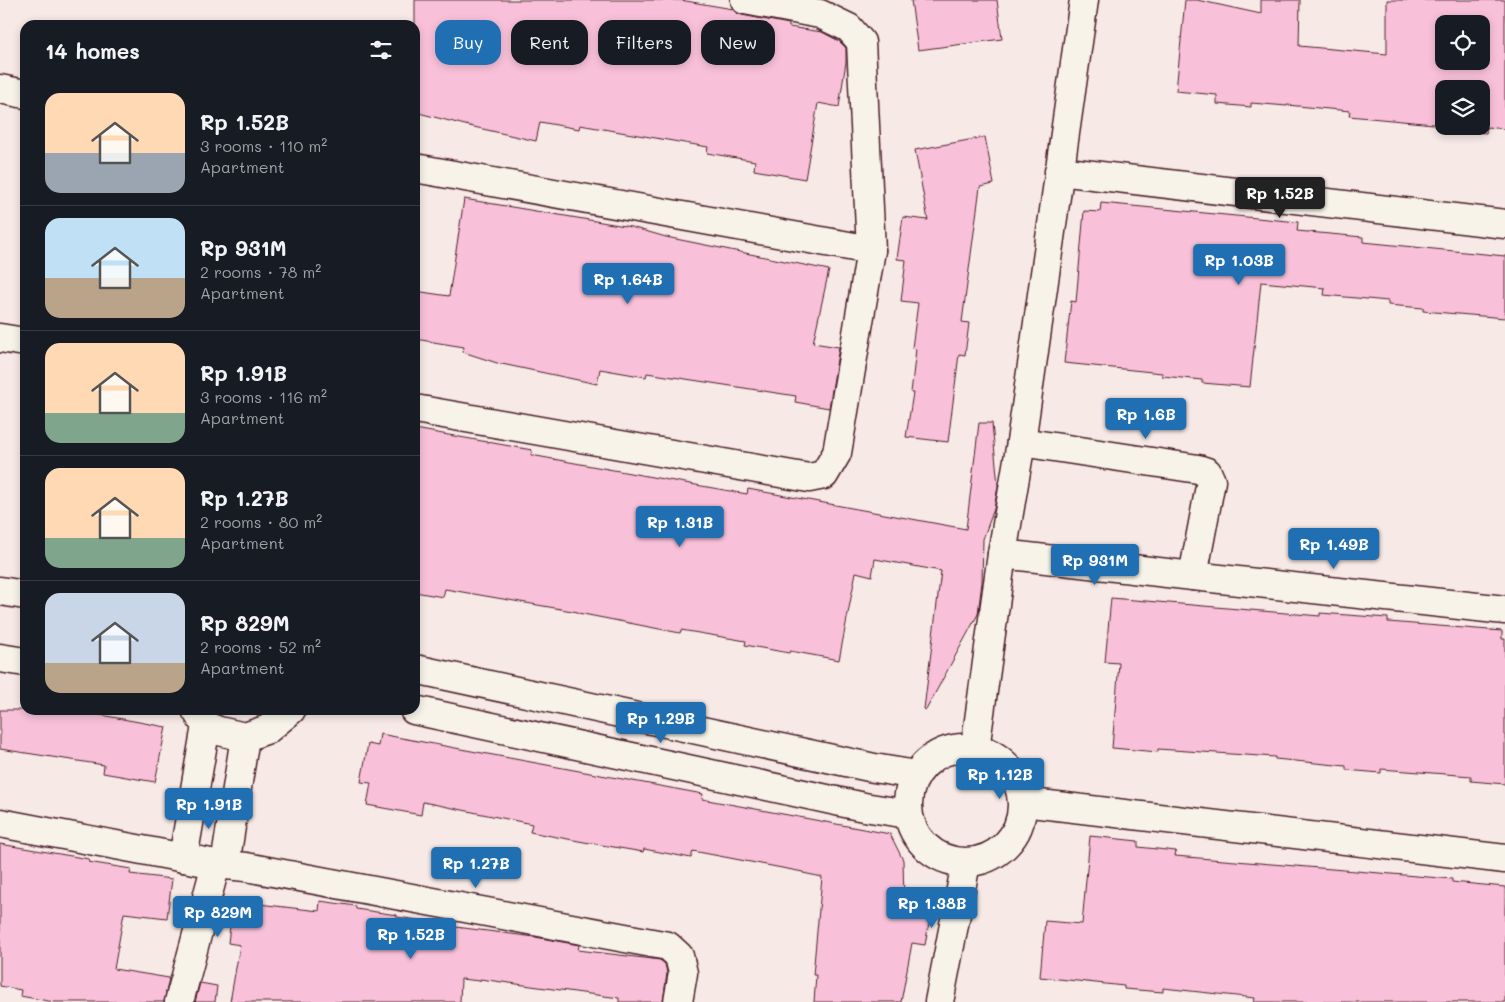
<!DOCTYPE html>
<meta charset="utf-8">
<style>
body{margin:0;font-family:Mali,sans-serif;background:#242831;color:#f1f3f6;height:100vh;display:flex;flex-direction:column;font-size:19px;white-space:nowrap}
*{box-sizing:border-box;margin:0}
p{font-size:16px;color:#9ea1a6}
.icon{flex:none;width:28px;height:28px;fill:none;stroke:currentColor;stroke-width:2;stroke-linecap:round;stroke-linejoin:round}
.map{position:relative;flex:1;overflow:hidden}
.side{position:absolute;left:20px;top:20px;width:400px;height:695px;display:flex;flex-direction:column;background:#171b24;border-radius:15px;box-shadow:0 2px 8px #0003}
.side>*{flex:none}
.banner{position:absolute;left:435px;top:20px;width:475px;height:45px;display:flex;gap:10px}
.tools{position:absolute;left:1435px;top:15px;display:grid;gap:10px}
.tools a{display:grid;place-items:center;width:55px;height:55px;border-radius:10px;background:#171b24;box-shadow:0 2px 8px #0003;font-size:25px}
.price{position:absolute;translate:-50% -42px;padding:0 11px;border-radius:5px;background:#1f6fb2;color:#fff;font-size:16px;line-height:32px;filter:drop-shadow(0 1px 2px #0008)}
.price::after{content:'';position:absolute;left:50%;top:30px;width:15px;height:11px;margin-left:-8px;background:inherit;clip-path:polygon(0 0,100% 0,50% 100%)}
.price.current{background:#222;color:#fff}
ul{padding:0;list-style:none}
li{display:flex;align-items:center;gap:15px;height:125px;padding:0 25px}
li+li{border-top:1px solid #363941}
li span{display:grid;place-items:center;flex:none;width:140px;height:100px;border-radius:15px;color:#555}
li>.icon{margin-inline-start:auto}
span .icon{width:60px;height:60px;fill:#fffc;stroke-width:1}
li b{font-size:21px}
h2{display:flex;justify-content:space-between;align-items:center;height:60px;padding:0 25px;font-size:21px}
.chip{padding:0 18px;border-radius:15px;background:#171b24;box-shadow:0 2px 8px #0003;font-size:18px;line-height:45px}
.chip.current{background:#1f6fb2;color:#fff}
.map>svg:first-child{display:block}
.building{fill:#f9c1d9;stroke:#4a1f2b;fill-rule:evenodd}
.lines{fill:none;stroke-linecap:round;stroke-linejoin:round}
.street-casing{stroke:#4a1f2b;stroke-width:31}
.street{stroke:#f7f3e8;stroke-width:28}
</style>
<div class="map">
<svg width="1505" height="1002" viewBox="0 0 1505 1002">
<rect width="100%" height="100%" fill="#f7e9e5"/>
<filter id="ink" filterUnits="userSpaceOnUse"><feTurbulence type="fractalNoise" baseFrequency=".02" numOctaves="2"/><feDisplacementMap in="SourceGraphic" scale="10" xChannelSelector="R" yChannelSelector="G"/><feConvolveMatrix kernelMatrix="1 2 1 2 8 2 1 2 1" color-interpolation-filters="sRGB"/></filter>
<g filter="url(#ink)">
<g class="building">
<polygon points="415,0 680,0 733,9 735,12 742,15 789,24 789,27 822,32 839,41 846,48 846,62 839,107 818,103 805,179 754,170 755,161 707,153 708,147 580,125 579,129 540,122 536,141 465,125 415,112"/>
<polygon points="911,0 997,0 1002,39 918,50"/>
<path d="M1185 0H1197L1261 14V0H1300L1299 46 1387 54V0H1505V129L1487 127 1486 133 1453 130V126H1481V89H1444V125L1349 116 1350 111 1287 105V106L1251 103V107L1217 104V95L1176 91ZM1444 24H1481V61H1444Z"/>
<polygon points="985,137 994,184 980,187 962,322 969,323 965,355 959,354 948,442 906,437 913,393 911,393 916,349 912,348 918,303 901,301 906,260 897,259 903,217 928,220 915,150"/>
<polygon points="464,199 631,227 666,237 829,270 813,343 839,347 829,408 795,402 796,396 647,373 646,377 600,369 597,384 497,363 463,352 464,347 415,339 415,291 449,296"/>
<polygon points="1101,203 1298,222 1297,231 1363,237 1363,242 1505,256 1505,318 1423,311 1423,308 1388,305 1388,301 1324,295 1325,288 1261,282 1250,387 1202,383 1202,380 1162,376 1162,373 1064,363 1071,301 1076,302 1084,211 1100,212"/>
<polygon points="979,423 992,423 998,486 994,509 983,539 982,582 978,614 926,710 924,709 941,571 875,559 872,576 856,572 839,660 790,651 789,653 745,645 746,641 681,630 680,633 578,613 578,612 445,589 443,597 415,592 415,429 532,450 531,455 696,485 747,494 748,489 966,529"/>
<polygon points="1111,598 1320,616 1320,613 1388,618 1388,622 1502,631 1502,639 1505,639 1505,784 1471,781 1471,776 1381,769 1381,773 1346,770 1346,766 1275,759 1275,757 1158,749 1158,752 1112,748 1119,663 1105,662"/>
<polygon points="0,710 74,710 166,727 155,782 103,773 104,765 0,749"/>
<polygon points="380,734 703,794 702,799 890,834 903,860 904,902 932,906 925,945 912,943 901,1002 814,1002 816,975 813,975 822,877 803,873 803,872 693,851 691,858 644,849 643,852 584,842 530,832 532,824 423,802 421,815 367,805 371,783 361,782 368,744 378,746"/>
<polygon points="1090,836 1138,841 1138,847 1176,851 1175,856 1452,879 1452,882 1505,887 1505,1002 1254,1002 1255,998 1163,988 1163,992 1124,989 1124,986 1040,977 1045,921 1082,924"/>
<polygon points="0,844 89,859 88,862 131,869 130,874 172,879 167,918 124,913 114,969 169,978 164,1002 54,1002 20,996 21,990 0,986"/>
<polygon points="233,901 319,911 320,901 356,906 356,909 397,915 397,917 440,923 440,925 535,937 579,945 578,950 660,960 665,964 667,973 663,1002 619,1002 619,998 480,979 480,981 461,979 460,1002 230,1002 240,945 228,943"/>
<polygon points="200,983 217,986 215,1002 195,1002"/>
</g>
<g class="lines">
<defs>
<g id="street">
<polyline points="0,89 25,94"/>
<polyline points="415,168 871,250"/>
<polyline points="1059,171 1505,224"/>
<polyline points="0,338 25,342"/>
<polyline points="415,409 809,478 824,475 837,453 871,250 861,42 849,28 820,14 745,0"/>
<polyline points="1021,442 1198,469 1207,472 1211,481 1193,576 1505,610"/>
<polyline points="1002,554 1193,576"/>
<polyline points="0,591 25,595"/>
<polyline points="0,658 25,662"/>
<polyline points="415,669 874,768 916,775"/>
<polyline points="196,710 206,726 219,731 245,737 268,729 291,710"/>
<polyline points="414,710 864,807 908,814"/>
<circle cx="965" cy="805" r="57"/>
<polyline points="975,749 1002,554 1021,442 1084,0"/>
<polyline points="1023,802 1505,859"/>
<polyline points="0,823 216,864 246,867 668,946 679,956 683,973 678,1002"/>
<polyline points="183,858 206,726"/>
<polyline points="225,865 245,737"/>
<polyline points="179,1002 216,864"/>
<polyline points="939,1002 966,863"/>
</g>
</defs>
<use href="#street" class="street-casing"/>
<use href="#street" class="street"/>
</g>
</g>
</svg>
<div class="tools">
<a><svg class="icon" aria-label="locate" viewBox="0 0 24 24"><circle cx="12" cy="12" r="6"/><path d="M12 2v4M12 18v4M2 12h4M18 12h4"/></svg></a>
<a><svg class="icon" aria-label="layers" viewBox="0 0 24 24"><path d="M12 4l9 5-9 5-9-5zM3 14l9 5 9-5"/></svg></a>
</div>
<b class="price current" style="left:1280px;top:219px">Rp 1.52B</b>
<b class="price" style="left:1239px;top:286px">Rp 1.03B</b>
<b class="price" style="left:628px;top:305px">Rp 1.64B</b>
<b class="price" style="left:1146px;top:440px">Rp 1.6B</b>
<b class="price" style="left:680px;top:548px">Rp 1.31B</b>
<b class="price" style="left:1334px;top:570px">Rp 1.49B</b>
<b class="price" style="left:1095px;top:586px">Rp 931M</b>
<b class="price" style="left:661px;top:744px">Rp 1.29B</b>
<b class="price" style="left:1000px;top:800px">Rp 1.12B</b>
<b class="price" style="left:209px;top:830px">Rp 1.91B</b>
<b class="price" style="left:476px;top:889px">Rp 1.27B</b>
<b class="price" style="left:932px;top:929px">Rp 1.38B</b>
<b class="price" style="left:218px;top:938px">Rp 829M</b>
<b class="price" style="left:411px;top:960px">Rp 1.52B</b>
<div class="banner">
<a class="chip current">Buy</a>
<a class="chip">Rent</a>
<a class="chip">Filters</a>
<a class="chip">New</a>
</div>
<section class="side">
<h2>14 homes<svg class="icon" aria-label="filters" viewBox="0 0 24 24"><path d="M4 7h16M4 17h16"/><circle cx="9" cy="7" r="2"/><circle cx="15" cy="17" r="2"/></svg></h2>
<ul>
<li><span style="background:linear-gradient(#ffd9b3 60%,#9aa5b1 0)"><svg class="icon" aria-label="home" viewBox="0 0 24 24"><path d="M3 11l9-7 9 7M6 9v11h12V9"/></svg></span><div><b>Rp 1.52B</b><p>3 rooms · 110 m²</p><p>Apartment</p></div></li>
<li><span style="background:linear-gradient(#bfe0f5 60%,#b9a48a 0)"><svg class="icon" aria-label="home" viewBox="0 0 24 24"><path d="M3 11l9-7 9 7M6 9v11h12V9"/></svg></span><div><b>Rp 931M</b><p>2 rooms · 78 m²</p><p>Apartment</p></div></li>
<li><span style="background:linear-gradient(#ffd9b3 70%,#7fa58c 0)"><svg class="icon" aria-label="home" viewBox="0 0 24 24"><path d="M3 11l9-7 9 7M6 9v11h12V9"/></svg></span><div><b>Rp 1.91B</b><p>3 rooms · 116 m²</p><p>Apartment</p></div></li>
<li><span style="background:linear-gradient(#ffd9b3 70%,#7fa58c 0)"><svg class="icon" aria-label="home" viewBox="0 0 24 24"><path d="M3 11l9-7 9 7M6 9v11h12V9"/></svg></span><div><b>Rp 1.27B</b><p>2 rooms · 80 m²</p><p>Apartment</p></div></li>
<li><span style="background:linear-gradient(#c9d6e8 70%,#b9a48a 0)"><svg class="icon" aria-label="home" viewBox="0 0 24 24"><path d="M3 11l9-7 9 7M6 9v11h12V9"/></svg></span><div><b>Rp 829M</b><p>2 rooms · 52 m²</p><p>Apartment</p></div></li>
</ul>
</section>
</div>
